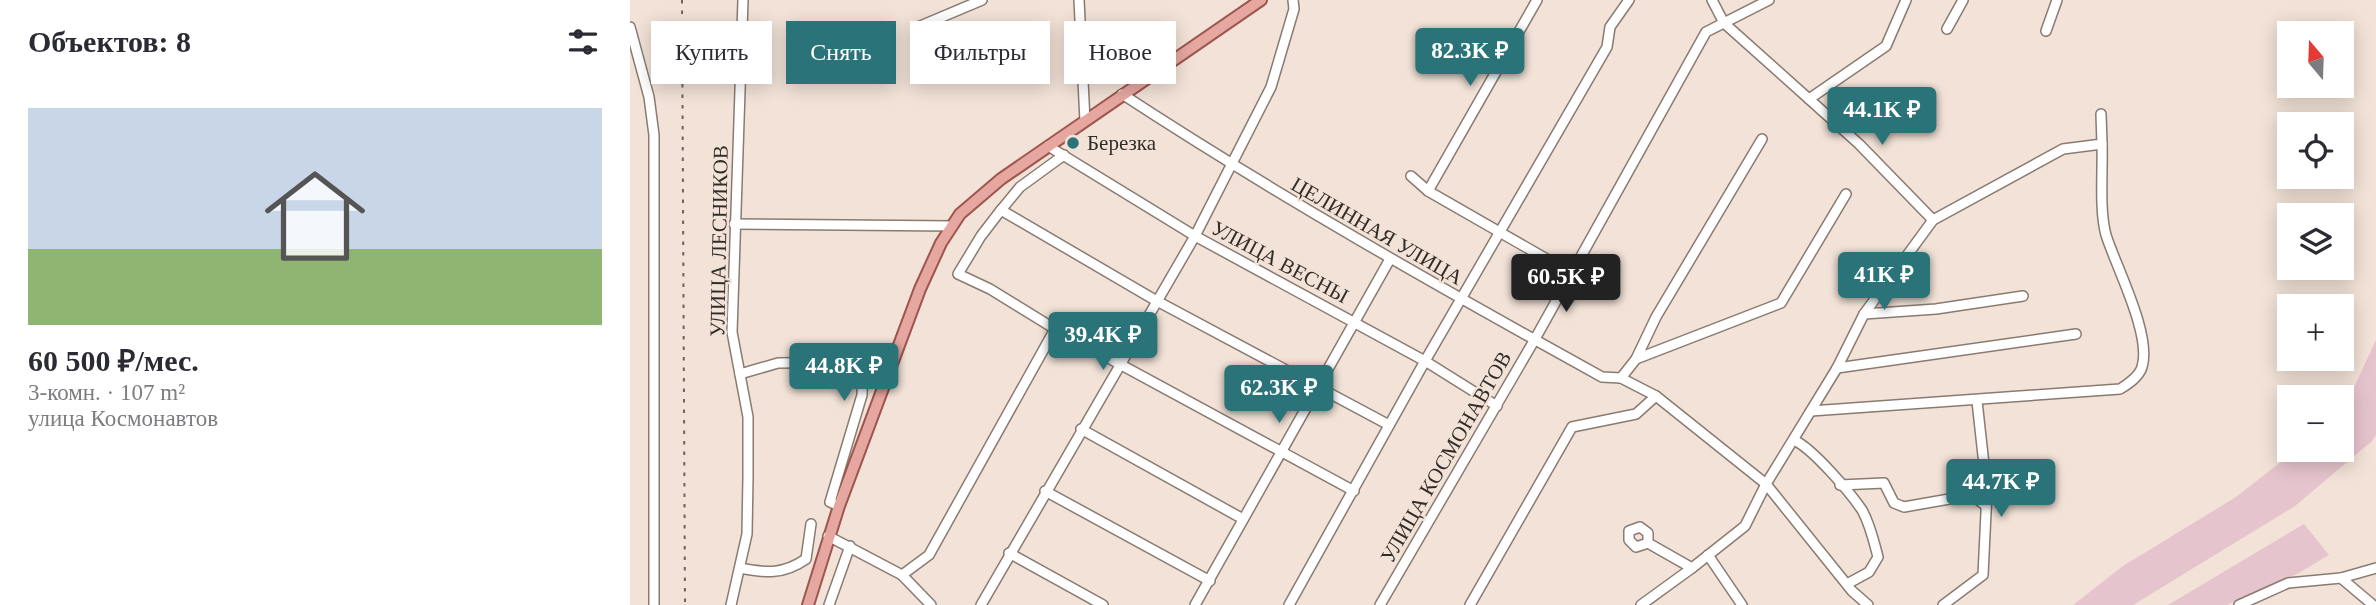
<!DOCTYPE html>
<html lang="ru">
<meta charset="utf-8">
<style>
body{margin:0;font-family:Georgia,serif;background:#f7f7f7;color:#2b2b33;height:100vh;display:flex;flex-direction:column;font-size:26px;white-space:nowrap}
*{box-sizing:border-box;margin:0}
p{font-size:23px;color:#7c7c81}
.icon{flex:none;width:38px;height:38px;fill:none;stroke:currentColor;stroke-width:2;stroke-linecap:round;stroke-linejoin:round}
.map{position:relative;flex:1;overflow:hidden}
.panel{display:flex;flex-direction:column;background:#fff;width:630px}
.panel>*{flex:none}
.guide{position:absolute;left:21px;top:21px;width:665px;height:63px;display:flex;gap:14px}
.needle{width:46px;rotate:341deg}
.controls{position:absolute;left:1647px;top:21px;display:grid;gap:14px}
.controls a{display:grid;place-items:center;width:77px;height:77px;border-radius:0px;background:#fff;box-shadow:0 4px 18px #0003;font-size:35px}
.price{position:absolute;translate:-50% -60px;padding:0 16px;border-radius:7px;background:#2a7479;color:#fff;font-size:23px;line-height:46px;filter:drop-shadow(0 2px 4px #0008)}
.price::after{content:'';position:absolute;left:50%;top:42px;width:21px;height:16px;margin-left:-10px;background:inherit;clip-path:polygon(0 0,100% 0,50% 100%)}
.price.selected{background:#222;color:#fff}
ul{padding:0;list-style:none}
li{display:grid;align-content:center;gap:14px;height:371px;padding:0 28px}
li+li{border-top:2px solid #e1e1e2}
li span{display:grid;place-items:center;height:217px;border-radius:0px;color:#555}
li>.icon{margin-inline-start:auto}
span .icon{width:126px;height:126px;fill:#fffc;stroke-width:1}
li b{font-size:30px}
h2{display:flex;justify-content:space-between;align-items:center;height:84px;padding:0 28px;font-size:30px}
.pill{padding:0 24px;border-radius:0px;background:#fff;box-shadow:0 4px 18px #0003;font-size:24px;line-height:63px}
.pill.selected{background:#2a7479;color:#fff}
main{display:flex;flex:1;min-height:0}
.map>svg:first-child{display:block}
.green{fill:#e6c4ce}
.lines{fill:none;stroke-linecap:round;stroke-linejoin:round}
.minor-casing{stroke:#897b71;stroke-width:12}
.major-casing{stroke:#9c564e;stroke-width:14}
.minor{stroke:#fff;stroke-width:9}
.major{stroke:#e6a7a1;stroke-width:10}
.rail{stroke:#6c635d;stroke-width:2;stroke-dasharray:3.5 7;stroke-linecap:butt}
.poi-dot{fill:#2a7479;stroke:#f2e2d7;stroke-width:2.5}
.labels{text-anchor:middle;stroke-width:5;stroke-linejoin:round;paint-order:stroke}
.poi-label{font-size:21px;fill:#322c28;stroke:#f2e2d7;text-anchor:start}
.street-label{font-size:21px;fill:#322c28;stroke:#f2e2d7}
</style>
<main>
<section class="panel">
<h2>Объектов: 8<svg class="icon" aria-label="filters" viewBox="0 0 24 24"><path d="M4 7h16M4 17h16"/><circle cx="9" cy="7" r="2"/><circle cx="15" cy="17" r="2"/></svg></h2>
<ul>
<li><span style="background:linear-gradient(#c9d6e8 65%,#8fb573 0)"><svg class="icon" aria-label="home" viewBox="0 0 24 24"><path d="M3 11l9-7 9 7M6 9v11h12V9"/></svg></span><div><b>60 500 ₽/мес.</b><p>3-комн. · 107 m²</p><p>улица Космонавтов</p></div></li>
</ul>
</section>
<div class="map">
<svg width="1746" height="605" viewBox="0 0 1746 605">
<rect width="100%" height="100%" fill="#f2e2d7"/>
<g class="green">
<polygon points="1746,340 1746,435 1742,441 1665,506 1503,605 1443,605 1493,566 1606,497 1666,450 1712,450 1712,413"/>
<polygon points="1674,524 1699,555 1667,574 1597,605 1538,605"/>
</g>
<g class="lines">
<defs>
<g id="minor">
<polyline points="449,0 455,121"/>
<polyline points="1082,0 1094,23 1179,99 1256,46 1276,0"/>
<polyline points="0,27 19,97 24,135 24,605"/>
<polyline points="1317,29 1333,0"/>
<polyline points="1416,31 1427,0"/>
<polyline points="292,34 288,27 352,0"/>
<path d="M492 94C648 196 809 287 972 377L991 378 1026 396 1136 484 1222 591 1238 605"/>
<polyline points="1179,99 1229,144 1303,220"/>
<polyline points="418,146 565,236 795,361 867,406"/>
<polyline points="434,155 390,187 371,210 525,300 759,425"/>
<polyline points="781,176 798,191 941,273"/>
<polyline points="798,191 907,0"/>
<polyline points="371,210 351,236 328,274 360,289 425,329 724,491"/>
<polyline points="104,224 322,226"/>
<polyline points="1234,314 1306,309 1393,296"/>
<polyline points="1006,359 1151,303 1216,194"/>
<polyline points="1207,368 1446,334"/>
<polyline points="110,374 148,363 233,362 232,395 200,502 209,506"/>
<polyline points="991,378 1006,359 1026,317 1132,139"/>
<path d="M1181 411 1490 389C1498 384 1509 377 1512 367 1522 335 1486 267 1476 235 1469 210 1473 170 1472 144"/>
<polyline points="451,429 613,519"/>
<path d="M1164 440C1183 449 1219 491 1232 510 1240 524 1244 542 1248 557L1239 572 1217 584"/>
<polyline points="1210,485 1254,483 1264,503 1274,507 1342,495 1356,506"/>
<polyline points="415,491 580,581"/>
<polyline points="198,536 272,575 301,605"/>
<polyline points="379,553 473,605"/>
<polyline points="1078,555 1112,605"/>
<path d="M110 568C135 573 153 575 176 559L181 524"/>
<polyline points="1062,568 1115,526 1136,484 1207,368 1234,314 1303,220 1433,149 1472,144 1471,114"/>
<polyline points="272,575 299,555 425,329"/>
<polyline points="1711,578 1743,605"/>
<polyline points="101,605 117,534 118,477 118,417 102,332 113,0"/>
<polyline points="199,605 220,546"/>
<polyline points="351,605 565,236 641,87 664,9 663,0"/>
<polyline points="565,605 760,259"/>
<polyline points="659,605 795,361 977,47 980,27 999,0"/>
<polyline points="750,605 905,339 1076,32 1139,0"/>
<polyline points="840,605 942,427 1006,414 1026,396"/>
<polyline points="1011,605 1062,568 1018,543 1006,547 999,540 999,531 1010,527 1018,533 1018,543"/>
<polyline points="1313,605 1353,575 1357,492 1347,401"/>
<polyline points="1609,605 1658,583 1711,578 1746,568"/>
</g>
<polyline id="major" points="178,605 209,506 290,289 311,243 330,214 371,179 631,0"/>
</defs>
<use href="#minor" class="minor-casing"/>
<use href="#major" class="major-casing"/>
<use href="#minor" class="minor"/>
<use href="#major" class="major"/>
<polyline class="rail" points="52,0 55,605"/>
</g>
<circle class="poi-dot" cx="443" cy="143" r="7"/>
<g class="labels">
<g class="poi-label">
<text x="457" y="150">Березка</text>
</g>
<g class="street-label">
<text transform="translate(747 231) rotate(30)" y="7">ЦЕЛИННАЯ УЛИЦА</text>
<text transform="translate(89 241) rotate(-89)" y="7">УЛИЦА ЛЕСНИКОВ</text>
<text transform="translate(650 262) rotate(28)" y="7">УЛИЦА ВЕСНЫ</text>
<text transform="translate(816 457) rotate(-60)" y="7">УЛИЦА КОСМОНАВТОВ</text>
</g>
</g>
</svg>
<div class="controls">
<a><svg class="needle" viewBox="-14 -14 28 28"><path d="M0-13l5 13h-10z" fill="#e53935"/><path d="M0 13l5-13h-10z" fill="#7c7c81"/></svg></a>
<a><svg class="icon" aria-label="locate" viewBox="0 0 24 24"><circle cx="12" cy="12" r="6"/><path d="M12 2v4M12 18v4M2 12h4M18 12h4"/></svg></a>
<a><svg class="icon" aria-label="layers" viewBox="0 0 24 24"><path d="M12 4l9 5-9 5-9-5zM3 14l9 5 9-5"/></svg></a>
<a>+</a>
<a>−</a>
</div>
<b class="price" style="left:840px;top:88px">82.3K ₽</b>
<b class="price" style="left:1252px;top:147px">44.1K ₽</b>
<b class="price" style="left:1254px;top:312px">41K ₽</b>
<b class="price selected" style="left:936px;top:314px">60.5K ₽</b>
<b class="price" style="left:473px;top:372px">39.4K ₽</b>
<b class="price" style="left:214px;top:403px">44.8K ₽</b>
<b class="price" style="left:649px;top:425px">62.3K ₽</b>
<b class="price" style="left:1371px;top:519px">44.7K ₽</b>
<div class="guide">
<a class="pill">Купить</a>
<a class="pill selected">Снять</a>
<a class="pill">Фильтры</a>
<a class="pill">Новое</a>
</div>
</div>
</main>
